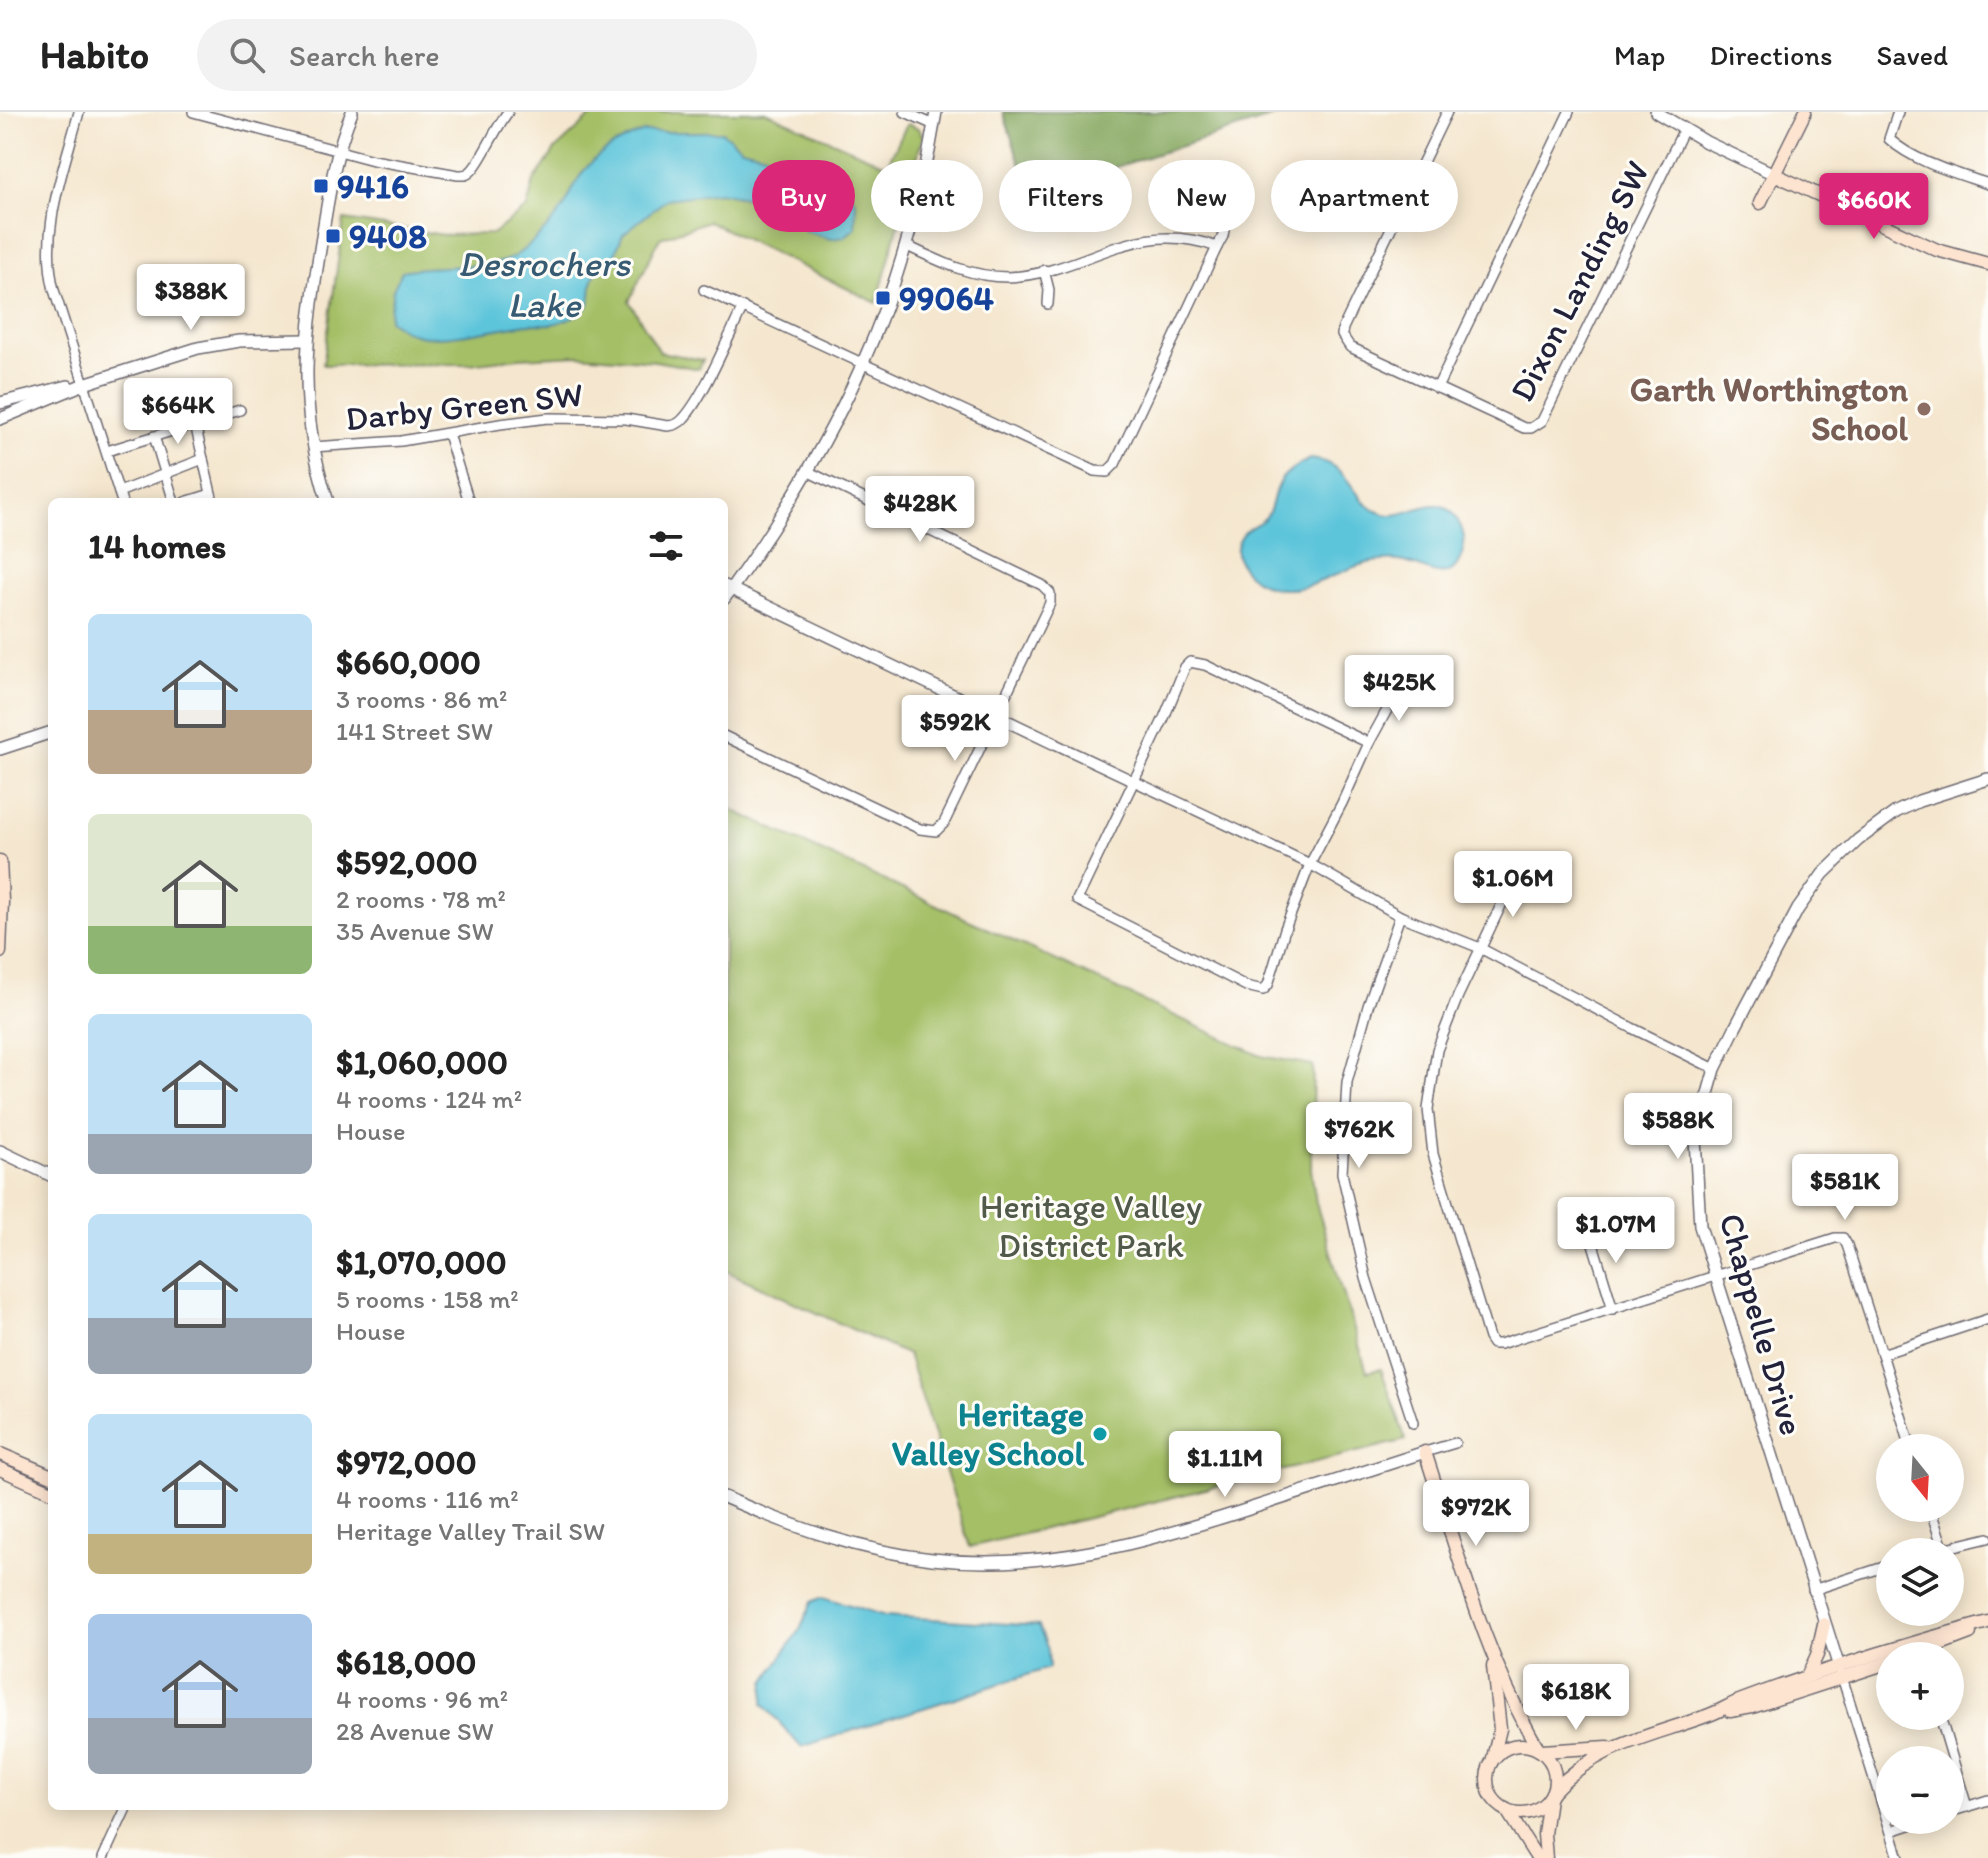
<!DOCTYPE html>
<meta charset="utf-8">
<style>
body{margin:0;font-family:Itim,sans-serif;background:#f2f2f2;color:#222;height:100vh;display:flex;flex-direction:column;font-size:30px;white-space:nowrap}
*{box-sizing:border-box;margin:0}
p{font-size:26px;color:#767676}
.icon{flex:none;width:44px;height:44px;fill:none;stroke:currentColor;stroke-width:2;stroke-linecap:round;stroke-linejoin:round}
.map{position:relative;flex:1;overflow:hidden}
.details{position:absolute;left:48px;top:386px;width:680px;height:1312px;display:flex;flex-direction:column;background:#fff;border-radius:12px;box-shadow:0 4px 20px #0003}
.details>*{flex:none}
.banner{position:absolute;left:752px;top:48px;width:760px;height:72px;display:flex;gap:16px}
.needle{width:52px;rotate:162deg}
.buttons{position:absolute;left:1876px;top:1322px;display:grid;gap:16px}
.buttons a{display:grid;place-items:center;width:88px;height:88px;border-radius:50%;background:#fff;box-shadow:0 4px 20px #0003;font-size:40px}
.price{position:absolute;translate:-50% -68px;padding:0 18px;border-radius:8px;background:#fff;color:#222;font-size:26px;line-height:52px;filter:drop-shadow(0 2px 4px #0008)}
.price::after{content:'';position:absolute;left:50%;top:48px;width:24px;height:18px;margin-left:-12px;background:inherit;clip-path:polygon(0 0,100% 0,50% 100%)}
.price.selected{background:#db2777;color:#fff}
ul{padding:0;list-style:none}
li{display:flex;align-items:center;gap:24px;height:200px;padding:0 40px}
li span{display:grid;place-items:center;flex:none;width:224px;height:160px;border-radius:12px;color:#555}
li>.icon{margin-inline-start:auto}
span .icon{width:96px;height:96px;fill:#fffc;stroke-width:1}
li b{font-size:34px}
h2{display:flex;justify-content:space-between;align-items:center;height:96px;padding:0 40px;font-size:34px}
.chip{padding:0 28px;border-radius:36px;background:#fff;box-shadow:0 4px 20px #0003;font-size:28px;line-height:72px}
.chip.selected{background:#db2777;color:#fff}
header{display:flex;align-items:center;gap:48px;box-sizing:border-box;height:112px;padding:0 40px;background:#fff;border-bottom:2px solid #e0e0e0}
header strong{font-size:38px}
nav{display:flex;gap:44px;margin-inline-start:auto;font-size:28px}
.search{width:560px;height:72px;background:#f2f2f2;display:flex;align-items:center;gap:20px;box-sizing:border-box;padding:0 28px;border-radius:44px;color:#767676;font-size:30px}
.map>svg:first-child{display:block}
.green{fill:#a4bf66;stroke:#637050;stroke-width:2}
.forest{fill:#83a65b;stroke:#52644b;stroke-width:2}
.water{fill:#5dc5da;stroke:#40748a;stroke-width:2}
.lines{fill:none;stroke-linecap:round;stroke-linejoin:round}
.minor-casing{stroke:#6c676f;stroke-width:12}
.tertiary-casing{stroke:#6c676f;stroke-width:14}
.secondary-casing{stroke:#6c676f;stroke-width:15}
.minor{stroke:#fff;stroke-width:9}
.tertiary{stroke:#fff;stroke-width:11}
.secondary{stroke:#fde4d1;stroke-width:12}
.transit-dot{fill:#1a4fb4;stroke:#fdfcf7;stroke-width:3}
.education-dot{fill:#8d6e63;stroke:#fdfcf7;stroke-width:3}
.culture-dot{fill:#0f9aa8;stroke:#fdfcf7;stroke-width:3}
.labels{text-anchor:middle;stroke-width:6;stroke-linejoin:round;paint-order:stroke}
.transit-label{font-size:34px;font-weight:bold;fill:#164399;stroke:#fdfcf7;text-anchor:start}
.street-label{font-size:34px;fill:#22223b;stroke:#fdfcf7}
.education-label{font-size:34px;font-weight:bold;fill:#785e54;stroke:#fdfcf7;text-anchor:end}
.park-label{font-size:34px;fill:#50594a;stroke:#fdfcf7}
.culture-label{font-size:34px;font-weight:bold;fill:#0d838f;stroke:#fdfcf7;text-anchor:end}
.water-label{font-size:36px;font-style:italic;fill:#375b73;stroke:#fdfcf7}
</style>
<header>
<strong>Habito</strong>
<div class="search"><svg class="icon" aria-label="search" viewBox="0 0 24 24"><circle cx="10" cy="10" r="6"/><path d="M15 15l6 6"/></svg>Search here</div>
<nav><a>Map</a><a>Directions</a><a>Saved</a></nav>
</header>
<div class="map">
<svg width="1988" height="1746" viewBox="0 0 1988 1746">
<rect width="100%" height="100%" fill="#fdfcf7"/>
<filter id="ink" filterUnits="userSpaceOnUse"><feTurbulence type="fractalNoise" baseFrequency=".0125" numOctaves="2"/><feDisplacementMap in="SourceGraphic" scale="16" xChannelSelector="R" yChannelSelector="G"/><feConvolveMatrix kernelMatrix="1 2 1 2 8 2 1 2 1" color-interpolation-filters="sRGB"/></filter>
<filter id="wash" filterUnits="userSpaceOnUse"><feTurbulence type="fractalNoise" baseFrequency=".006" numOctaves="4" result="noise"/><feDisplacementMap in="SourceGraphic" scale="32" xChannelSelector="R" yChannelSelector="G"/><feGaussianBlur stdDeviation="1.8" result="paint"/><feColorMatrix in="noise" values="0 0 0 0 0 0 0 0 0 0 0 0 0 0 0 0 0 1.4 0 .05"/><feComposite in="paint" operator="in"/></filter>
<g filter="url(#wash)">
<rect width="100%" height="100%" fill="#f5e7cf"/>
<g class="green">
<polygon points="596,0 766,0 887,53 907,12 918,16 923,24 877,191 708,109 660,126 629,189 660,240 703,248 699,257 655,249 578,243 519,246 469,252 323,253 344,108 444,123 492,122 527,96 534,69 555,38"/>
<polygon points="724,694 1261,944 1313,953 1311,1057 1316,1091 1367,1260 1381,1257 1406,1328 970,1435 908,1243 724,1158"/>
</g>
<polygon class="forest" points="1003,0 1289,0 1037,80 1025,66"/>
<g class="water">
<path d="M644 20H722L742 36 762 41 817 62 846 76 856 90 855 116 844 125 830 127 806 119 765 89 719 80 667 87 623 122 613 147C576 166 604 185 580 201 573 205 560 211 552 212 541 213 531 211 521 213 494 217 448 228 422 224 408 221 400 216 389 208L393 178 402 159C436 152 477 158 507 148 523 142 552 112 562 98 570 86 574 71 583 60 598 40 621 28 644 20Z"/>
<path d="M1311 347C1352 351 1350 389 1381 401 1407 412 1438 372 1458 409 1463 418 1466 428 1463 438 1454 474 1433 460 1411 452 1402 448 1390 448 1381 449 1346 451 1318 479 1282 477 1258 476 1225 451 1241 425 1246 417 1253 414 1260 410 1274 401 1271 386 1278 373 1284 360 1299 352 1311 347Z"/>
<polygon points="824,1485 885,1504 1039,1514 1048,1538 1049,1556 801,1635 763,1592 765,1570 800,1517 812,1490"/>
</g>
</g>
<g filter="url(#ink)">
<g class="lines">
<defs>
<g id="minor">
<path d="M79 0C64 57 39 118 54 178L122 390"/>
<path d="M193 0 373 48 458 63C463 63 466 64 470 60 479 54 497 13 508 0"/>
<polyline points="905,0 934,13"/>
<polyline points="1447,0 1343,216 1342,223 1350,235 1524,316 1531,316 1542,309 1684,17"/>
<path d="M1898 0 1889 27C1914 50 1956 61 1988 72"/>
<polyline points="1217,135 1223,124 1227,101"/>
<polyline points="1044,158 1049,178 1048,192"/>
<path d="M704 178 1095 359 1107 360 1115 352 1217 135C1132 104 1084 163 1007 165 970 165 939 149 907 134"/>
<polyline points="1437,276 1569,0"/>
<polyline points="195,312 213,390"/>
<polyline points="448,322 469,390"/>
<polyline points="154,324 174,390"/>
<path d="M313 335 401 329 500 312 548 306 626 307 668 314C675 313 679 312 684 306 705 282 728 226 743 195"/>
<polyline points="107,339 240,298"/>
<polyline points="119,380 203,347"/>
<polyline points="185,390 211,382"/>
<polygon points="1190,550 1205,553 1369,631 1342,691 1310,752 1285,817 1268,873 1263,878 1246,874 1077,788 1164,606 1185,555"/>
<polyline points="724,624 920,717 936,719 944,711 1050,491 1050,481 1042,473 809,360"/>
<polyline points="1053,631 1310,752 1400,804 1480,836 1632,916 1715,957"/>
<polyline points="1369,631 1400,574"/>
<polyline points="1515,764 1458,884 1437,938 1428,997 1433,1042 1489,1226 1493,1232 1500,1232 1835,1126 1843,1126 1847,1133 1882,1242"/>
<polyline points="1400,804 1368,894 1347,970 1342,1061 1366,1166 1413,1311"/>
<polyline points="1589,1119 1613,1197"/>
<polyline points="1911,1336 1882,1242 1988,1207"/>
<polyline points="1425,1340 1455,1331"/>
<polyline points="1930,1396 1943,1436"/>
<polyline points="1930,1440 1988,1426"/>
<polyline points="1813,1478 1890,1453"/>
<polyline points="1841,1562 1899,1746"/>
<polyline points="1940,1604 1967,1695"/>
<polyline points="1950,1700 1988,1688"/>
<polyline points="1891,1719 1925,1708"/>
<polyline points="103,1746 127,1694"/>
</g>
<g id="tertiary">
<polyline points="1656,0 1706,30 1774,62"/>
<polyline points="0,291 68,274"/>
<polyline points="0,307 84,272 198,236 239,229 307,228"/>
<path d="M328 390C296 292 306 223 322 125 329 82 335 40 352 0"/>
<polyline points="725,474 1053,631"/>
<path d="M724 487C835 334 906 188 936 0"/>
<polyline points="0,637 52,620"/>
<polyline points="0,1039 52,1064"/>
<path d="M724 1385C791 1414 859 1439 932 1447 1044 1460 1147 1430 1252 1396 1310 1377 1368 1359 1425 1340"/>
<polyline points="1839,1555 1700,1114 1695,1027 1715,957 1735,916 1798,797 1823,762 1858,728 1896,700 1919,689 1988,667"/>
</g>
<g id="secondary">
<polyline points="1774,62 1937,138 1988,152"/>
<polyline points="1760,91 1805,0"/>
<polyline points="0,749 2,789 0,840"/>
<path d="M1425 1340C1458 1441 1485 1546 1539 1638"/>
<polyline points="0,1342 52,1364"/>
<polyline points="0,1357 52,1380"/>
<polyline points="1909,1544 1970,1521"/>
<polyline points="1807,1565 1817,1543 1824,1512"/>
<polyline points="1730,1599 1752,1595 1890,1550"/>
<circle cx="1521" cy="1667" r="34"/>
<polyline points="1542,1639 1608,1635"/>
<polyline points="1493,1646 1500,1617 1493,1554"/>
<path d="M1552 1681C1596 1632 1650 1625 1709 1603 1720 1599 1731 1592 1742 1588 1822 1558 1905 1532 1988 1510"/>
<polyline points="1506,1697 1537,1746"/>
<polyline points="1546,1746 1544,1722 1549,1686"/>
</g>
</defs>
<use href="#minor" class="minor-casing"/>
<use href="#tertiary" class="tertiary-casing"/>
<use href="#secondary" class="secondary-casing"/>
<use href="#minor" class="minor"/>
<use href="#tertiary" class="tertiary"/>
<use href="#secondary" class="secondary"/>
</g>
</g>
<g class="transit-dot">
<rect x="313" y="66" width="16" height="16" rx="4"/>
<rect x="325" y="116" width="16" height="16" rx="4"/>
<rect x="875" y="178" width="16" height="16" rx="4"/>
</g>
<circle class="education-dot" cx="1924" cy="297" r="8"/>
<circle class="culture-dot" cx="1100" cy="1322" r="8"/>
<g class="labels">
<g class="transit-label">
<text x="337" y="86">9416</text>
<text x="349" y="136">9408</text>
<text x="899" y="198">99064</text>
</g>
<g class="street-label">
<text transform="translate(1579 169) rotate(-63)" y="12">Dixon Landing SW</text>
<text transform="translate(464 294) rotate(-6)" y="12">Darby Green SW</text>
<text transform="translate(1762 1212) rotate(74)" y="12">Chappelle Drive</text>
</g>
<g class="education-label">
<text x="1908" y="289">Garth Worthington<tspan x="1908" dy="39">School</tspan></text>
</g>
<g class="park-label">
<text x="1091" y="1106">Heritage Valley<tspan x="1091" dy="39">District Park</tspan></text>
</g>
<g class="culture-label">
<text x="1084" y="1314">Heritage<tspan x="1084" dy="39">Valley School</tspan></text>
</g>
<g class="water-label">
<text x="544" y="164">Desrochers<tspan x="544" dy="41">Lake</tspan></text>
</g>
</g>
</svg>
<div class="buttons">
<a><svg class="needle" viewBox="-14 -14 28 28"><path d="M0-13l5 13h-10z" fill="#e53935"/><path d="M0 13l5-13h-10z" fill="#767676"/></svg></a>
<a><svg class="icon" aria-label="layers" viewBox="0 0 24 24"><path d="M12 4l9 5-9 5-9-5zM3 14l9 5 9-5"/></svg></a>
<a>+</a>
<a>−</a>
</div>
<b class="price selected" style="left:1874px;top:129px">$660K</b>
<b class="price" style="left:191px;top:220px">$388K</b>
<b class="price" style="left:178px;top:334px">$664K</b>
<b class="price" style="left:920px;top:432px">$428K</b>
<b class="price" style="left:1399px;top:611px">$425K</b>
<b class="price" style="left:955px;top:651px">$592K</b>
<b class="price" style="left:1513px;top:807px">$1.06M</b>
<b class="price" style="left:1678px;top:1049px">$588K</b>
<b class="price" style="left:1359px;top:1058px">$762K</b>
<b class="price" style="left:1845px;top:1110px">$581K</b>
<b class="price" style="left:1616px;top:1153px">$1.07M</b>
<b class="price" style="left:1225px;top:1387px">$1.11M</b>
<b class="price" style="left:1476px;top:1436px">$972K</b>
<b class="price" style="left:1576px;top:1620px">$618K</b>
<div class="banner">
<a class="chip selected">Buy</a>
<a class="chip">Rent</a>
<a class="chip">Filters</a>
<a class="chip">New</a>
<a class="chip">Apartment</a>
</div>
<section class="details">
<h2>14 homes<svg class="icon" aria-label="filters" viewBox="0 0 24 24"><path d="M4 7h16M4 17h16"/><circle cx="9" cy="7" r="2"/><circle cx="15" cy="17" r="2"/></svg></h2>
<ul>
<li><span style="background:linear-gradient(#bfe0f5 60%,#b9a48a 0)"><svg class="icon" aria-label="home" viewBox="0 0 24 24"><path d="M3 11l9-7 9 7M6 9v11h12V9"/></svg></span><div><b>$660,000</b><p>3 rooms · 86 m²</p><p>141 Street SW</p></div></li>
<li><span style="background:linear-gradient(#dfe7d0 70%,#8fb573 0)"><svg class="icon" aria-label="home" viewBox="0 0 24 24"><path d="M3 11l9-7 9 7M6 9v11h12V9"/></svg></span><div><b>$592,000</b><p>2 rooms · 78 m²</p><p>35 Avenue SW</p></div></li>
<li><span style="background:linear-gradient(#bfe0f5 75%,#9aa5b1 0)"><svg class="icon" aria-label="home" viewBox="0 0 24 24"><path d="M3 11l9-7 9 7M6 9v11h12V9"/></svg></span><div><b>$1,060,000</b><p>4 rooms · 124 m²</p><p>House</p></div></li>
<li><span style="background:linear-gradient(#bfe0f5 65%,#9aa5b1 0)"><svg class="icon" aria-label="home" viewBox="0 0 24 24"><path d="M3 11l9-7 9 7M6 9v11h12V9"/></svg></span><div><b>$1,070,000</b><p>5 rooms · 158 m²</p><p>House</p></div></li>
<li><span style="background:linear-gradient(#bfe0f5 75%,#c2b280 0)"><svg class="icon" aria-label="home" viewBox="0 0 24 24"><path d="M3 11l9-7 9 7M6 9v11h12V9"/></svg></span><div><b>$972,000</b><p>4 rooms · 116 m²</p><p>Heritage Valley Trail SW</p></div></li>
<li><span style="background:linear-gradient(#a9c7e8 65%,#9aa5b1 0)"><svg class="icon" aria-label="home" viewBox="0 0 24 24"><path d="M3 11l9-7 9 7M6 9v11h12V9"/></svg></span><div><b>$618,000</b><p>4 rooms · 96 m²</p><p>28 Avenue SW</p></div></li>
</ul>
</section>
</div>
